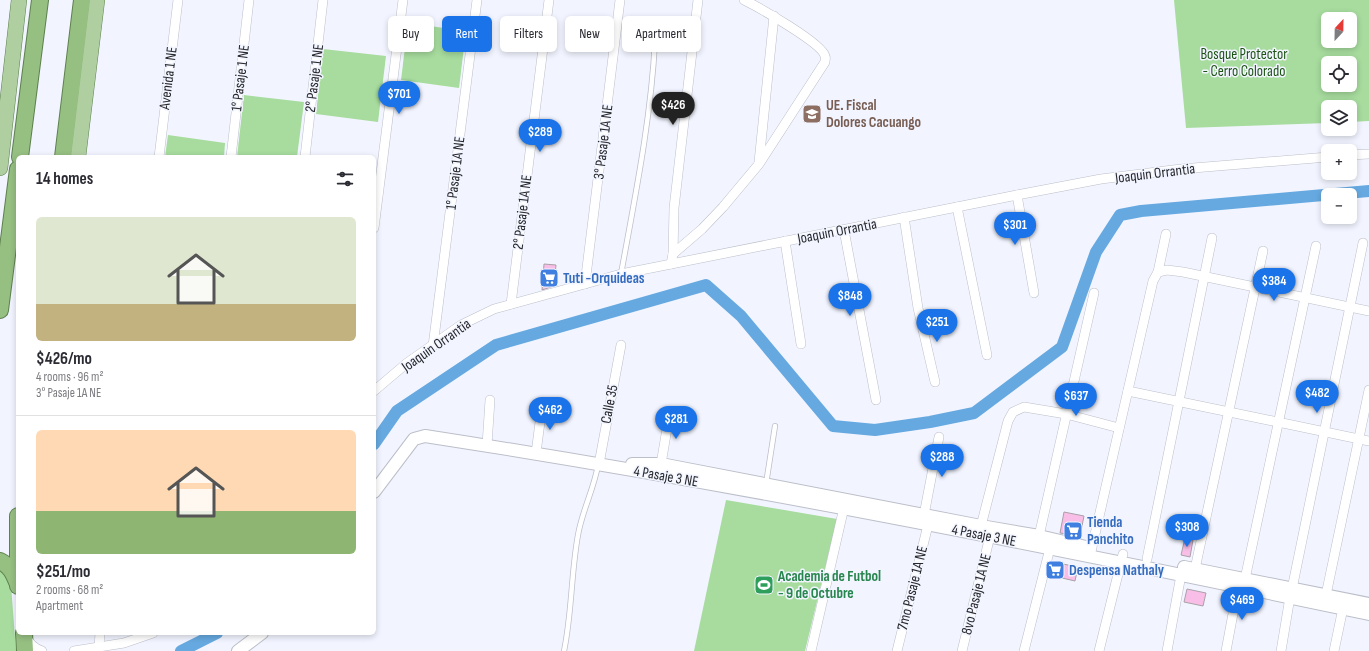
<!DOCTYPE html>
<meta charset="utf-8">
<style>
body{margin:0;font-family:"Sofia Sans Condensed",sans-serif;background:#f7f7f7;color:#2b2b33;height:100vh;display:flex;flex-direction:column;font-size:15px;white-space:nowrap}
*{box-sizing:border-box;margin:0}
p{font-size:13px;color:#7c7c81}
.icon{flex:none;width:22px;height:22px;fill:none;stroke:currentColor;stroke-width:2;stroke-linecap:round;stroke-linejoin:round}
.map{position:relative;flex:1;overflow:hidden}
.details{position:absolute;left:16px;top:155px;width:360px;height:480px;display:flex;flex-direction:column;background:#fff;border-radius:6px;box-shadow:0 2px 6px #0003}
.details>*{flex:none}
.hud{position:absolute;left:388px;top:16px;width:380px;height:36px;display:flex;gap:8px}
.needle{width:26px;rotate:22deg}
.fabs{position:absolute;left:1321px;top:12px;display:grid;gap:8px}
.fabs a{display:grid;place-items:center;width:36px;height:36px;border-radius:6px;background:#fff;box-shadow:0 2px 6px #0003;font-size:20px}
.price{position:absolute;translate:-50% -34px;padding:0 9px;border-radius:14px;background:#1a73e8;color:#fff;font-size:13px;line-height:26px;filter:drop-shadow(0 1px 2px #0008)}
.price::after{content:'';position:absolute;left:50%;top:24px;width:12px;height:9px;margin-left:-6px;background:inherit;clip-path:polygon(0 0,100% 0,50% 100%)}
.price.active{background:#222;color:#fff}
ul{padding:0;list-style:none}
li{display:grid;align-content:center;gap:8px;height:212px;padding:0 20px}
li+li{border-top:1px solid #e1e1e2}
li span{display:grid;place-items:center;height:124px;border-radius:6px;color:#555}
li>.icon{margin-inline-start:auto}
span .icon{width:72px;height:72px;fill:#fffc;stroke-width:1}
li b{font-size:17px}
h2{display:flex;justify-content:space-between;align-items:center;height:48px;padding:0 20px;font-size:17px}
.tag{padding:0 14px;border-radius:6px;background:#fff;box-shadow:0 2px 6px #0003;font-size:14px;line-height:36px}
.tag.active{background:#1a73e8;color:#fff}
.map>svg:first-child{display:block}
.green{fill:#a7dc9e;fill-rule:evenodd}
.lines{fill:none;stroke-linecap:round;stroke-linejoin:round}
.canal{stroke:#66a9e0;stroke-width:12}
.building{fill:#f8bee7;stroke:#aaa1a7}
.service-casing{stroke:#bcbfc9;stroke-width:6}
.minor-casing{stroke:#bcbfc9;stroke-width:10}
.tertiary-casing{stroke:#bcbfc9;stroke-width:14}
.primary-casing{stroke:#5e804f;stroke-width:16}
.trunk-casing{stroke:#5e804f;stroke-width:18}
.service{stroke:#fff;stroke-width:4.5}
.minor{stroke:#fff;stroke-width:9}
.tertiary{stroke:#fff;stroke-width:12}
.primary{stroke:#b0cfa1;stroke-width:15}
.trunk{stroke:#96bf82;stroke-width:16}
.labels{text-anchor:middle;stroke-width:3;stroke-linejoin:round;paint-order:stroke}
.park-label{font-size:15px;fill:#1d5215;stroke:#f2f5ff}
.street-label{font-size:15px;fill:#27282c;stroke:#f2f5ff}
.education-label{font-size:15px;font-weight:bold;fill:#785e54;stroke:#f2f5ff;text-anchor:start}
.shop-label{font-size:15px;font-weight:bold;fill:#366cbe;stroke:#f2f5ff;text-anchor:start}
.leisure-label{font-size:15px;font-weight:bold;fill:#27864d;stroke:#f2f5ff;text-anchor:start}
</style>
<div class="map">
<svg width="1369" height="651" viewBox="0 0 1369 651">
<rect width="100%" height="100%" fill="#f2f5ff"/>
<g class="green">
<path d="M1174 0H1369V121L1350 122V107H1328V123L1186 128ZM1328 19H1350V41H1328ZM1328 63H1350V85H1328Z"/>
<polygon points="408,23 466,31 459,88 401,80"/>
<polygon points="323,49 386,56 378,122 316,114"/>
<polygon points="244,95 304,102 297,157 237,157"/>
<polygon points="168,135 225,143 224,157 165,157"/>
<polygon points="726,500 837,519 805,651 694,651"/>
<polygon points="0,569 6,574 11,585 16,651 0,651"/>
</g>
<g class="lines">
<g class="canal">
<polyline points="374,444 397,411 496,345 706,285 741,316 833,426 875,430 930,422 974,413 1062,347 1096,252 1120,215 1141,211 1369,191"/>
<polyline points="181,651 217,633"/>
</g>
</g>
<g class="building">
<polygon points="544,264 556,265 554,286 542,290"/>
<polygon points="1064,512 1084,516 1080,536 1060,533"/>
<polygon points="1185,538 1193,540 1190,557 1181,555"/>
<polygon points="1053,562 1078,567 1075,581 1049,575"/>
<polygon points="1187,589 1206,593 1203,606 1184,602"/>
</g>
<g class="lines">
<defs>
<g id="service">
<path d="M621 274C635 197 651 119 655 41"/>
<polyline points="766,484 775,426"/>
<path d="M564 651C572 613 571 573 578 535 582 511 594 489 598 465"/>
</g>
<g id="minor">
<polyline points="1350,155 1369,154"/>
<polyline points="159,157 178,0"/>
<polyline points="231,157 249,0"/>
<polyline points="305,157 323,0"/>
<polyline points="759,162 774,16"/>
<polyline points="1017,195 1034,293"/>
<polyline points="957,207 987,355"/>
<polyline points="904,217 918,308 935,382"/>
<polyline points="374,228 403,0"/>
<polyline points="844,230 876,400"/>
<polyline points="785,241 801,344"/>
<polyline points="673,254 674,208 698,0"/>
<path d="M671 264 673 254 702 229 723 207 759 164 825 62C825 60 826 58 825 56 822 43 758 7 744 0"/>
<polyline points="1158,272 1166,234"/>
<polyline points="585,284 620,0"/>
<polyline points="511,304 549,0"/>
<polyline points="433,346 477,0"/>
<polyline points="374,391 407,363 461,325 494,309 621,274 1017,195 1101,179 1181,169 1328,157"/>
<polyline points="1128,391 1369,441"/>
<polyline points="487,445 490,400"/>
<polyline points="536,453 542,407"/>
<polyline points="599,464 621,345"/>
<polyline points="661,464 670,411"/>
<polyline points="924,515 939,437"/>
<polyline points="981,526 1008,421 1013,412 1024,407 1066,414 1119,428"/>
<path d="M1039 536C1058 455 1075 374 1094 293"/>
<polyline points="1090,556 1153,281 1158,272 1167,270 1183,272 1369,311"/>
<polyline points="1147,559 1212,238"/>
<polyline points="1195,569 1263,251"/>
<polyline points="1245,579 1316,246"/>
<polyline points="1292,589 1363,243"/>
<polyline points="1326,595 1369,390"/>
<path d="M26 636C29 644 34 648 42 651"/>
<polyline points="99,647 100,633"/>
<polyline points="74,651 124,643 153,633"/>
<polyline points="811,651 845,503"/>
<polyline points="897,651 928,525"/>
<polyline points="962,651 990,536"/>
<polyline points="1024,651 1050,548"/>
<polyline points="1099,651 1123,554"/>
<polyline points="1167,651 1181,575"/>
<polyline points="1226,651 1238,587"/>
<polyline points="1281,651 1290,597"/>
<polyline points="1334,651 1343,608"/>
</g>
<g id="tertiary">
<polyline points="632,464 661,464 981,526 1039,536 1086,547"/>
<path d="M374 492 414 439 425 436C741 485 1056 548 1369 614"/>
<polyline points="1184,567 1369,604"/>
<polyline points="238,651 262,633"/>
</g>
<g id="primary">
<polyline points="78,157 97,0"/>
<polyline points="0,168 19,0"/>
</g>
<g id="trunk">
<polyline points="20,157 40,0"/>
<polyline points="63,157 82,0"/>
<polyline points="0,310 18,169"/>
<polyline points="18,516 18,586"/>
<path d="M0 561C10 566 13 572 17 582"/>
<polyline points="24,633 25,651"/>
</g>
</defs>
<use href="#service" class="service-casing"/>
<use href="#minor" class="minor-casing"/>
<use href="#tertiary" class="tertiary-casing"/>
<use href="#primary" class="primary-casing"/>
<use href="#trunk" class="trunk-casing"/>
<use href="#service" class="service"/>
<use href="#minor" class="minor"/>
<use href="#tertiary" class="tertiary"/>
<use href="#primary" class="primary"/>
<use href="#trunk" class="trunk"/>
</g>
<defs>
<symbol id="school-square" viewBox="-11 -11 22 22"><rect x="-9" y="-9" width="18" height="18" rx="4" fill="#8d6e63" stroke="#f2f5ff"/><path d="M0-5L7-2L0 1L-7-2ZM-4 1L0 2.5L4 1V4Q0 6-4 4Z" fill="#fff"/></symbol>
<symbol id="supermarket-square" viewBox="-11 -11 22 22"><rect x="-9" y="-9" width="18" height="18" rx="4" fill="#3f7fe0" stroke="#f2f5ff"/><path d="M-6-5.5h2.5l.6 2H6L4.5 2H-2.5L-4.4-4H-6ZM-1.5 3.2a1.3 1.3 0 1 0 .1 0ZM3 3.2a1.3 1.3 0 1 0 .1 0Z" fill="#fff"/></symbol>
<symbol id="stadium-square" viewBox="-11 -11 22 22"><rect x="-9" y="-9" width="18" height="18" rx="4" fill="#2e9e5b" stroke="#f2f5ff"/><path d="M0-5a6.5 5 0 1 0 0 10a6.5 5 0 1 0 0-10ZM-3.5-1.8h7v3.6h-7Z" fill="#fff"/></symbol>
</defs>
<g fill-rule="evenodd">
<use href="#school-square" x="801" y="103" width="22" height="22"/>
<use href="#supermarket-square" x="538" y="267" width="22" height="22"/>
<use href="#supermarket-square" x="1062" y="520" width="22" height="22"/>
<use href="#supermarket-square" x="1044" y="559" width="22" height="22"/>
<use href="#stadium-square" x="753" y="574" width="22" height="22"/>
</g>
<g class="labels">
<g class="park-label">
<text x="1244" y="59">Bosque Protector<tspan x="1244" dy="17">- Cerro Colorado</tspan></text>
</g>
<g class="street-label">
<text transform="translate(168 78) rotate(-83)" y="5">Avenida 1 NE</text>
<text transform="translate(240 78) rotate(-83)" y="5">1° Pasaje 1 NE</text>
<text transform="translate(314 78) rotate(-83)" y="5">2° Pasaje 1 NE</text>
<text transform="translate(603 142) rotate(-83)" y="5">3° Pasaje 1A NE</text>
<text transform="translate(455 173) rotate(-83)" y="5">1° Pasaje 1A NE</text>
<text transform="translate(1155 173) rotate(-7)" y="5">Joaquin Orrantia</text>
<text transform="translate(522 212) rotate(-83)" y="5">2° Pasaje 1A NE</text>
<text transform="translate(837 231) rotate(-11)" y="5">Joaquin Orrantia</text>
<text transform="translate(436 345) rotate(-35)" y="5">Joaquin Orrantia</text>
<text transform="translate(609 404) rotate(-79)" y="5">Calle 35</text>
<text transform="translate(666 476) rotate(10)" y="5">4 Pasaje 3 NE</text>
<text transform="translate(984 535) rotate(11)" y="5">4 Pasaje 3 NE</text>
<text transform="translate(912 588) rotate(-76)" y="5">7mo Pasaje 1A NE</text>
<text transform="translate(976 594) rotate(-76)" y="5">8vo Pasaje 1A NE</text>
</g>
<g class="education-label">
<text x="826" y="110">UE. Fiscal<tspan x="826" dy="17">Dolores Cacuango</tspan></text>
</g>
<g class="shop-label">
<text x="563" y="283">Tuti -Orquideas</text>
<text x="1087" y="527">Tienda<tspan x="1087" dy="17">Panchito</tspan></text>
<text x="1069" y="575">Despensa Nathaly</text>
</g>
<g class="leisure-label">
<text x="778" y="581">Academia de Futbol<tspan x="778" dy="17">- 9 de Octubre</tspan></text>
</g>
</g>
</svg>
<div class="fabs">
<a><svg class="needle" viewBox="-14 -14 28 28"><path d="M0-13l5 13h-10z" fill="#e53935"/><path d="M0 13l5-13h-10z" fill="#7c7c81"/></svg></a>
<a><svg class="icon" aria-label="locate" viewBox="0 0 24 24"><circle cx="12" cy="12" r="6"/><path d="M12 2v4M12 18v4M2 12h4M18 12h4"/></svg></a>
<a><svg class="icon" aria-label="layers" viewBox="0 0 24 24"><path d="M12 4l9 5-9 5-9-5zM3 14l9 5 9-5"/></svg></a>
<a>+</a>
<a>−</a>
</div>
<b class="price" style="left:399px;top:115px">$701</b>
<b class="price active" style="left:673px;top:126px">$426</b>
<b class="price" style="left:540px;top:153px">$289</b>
<b class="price" style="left:1015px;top:246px">$301</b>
<b class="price" style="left:1274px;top:302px">$384</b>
<b class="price" style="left:850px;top:317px">$848</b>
<b class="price" style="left:937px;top:343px">$251</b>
<b class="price" style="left:1317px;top:414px">$482</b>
<b class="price" style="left:1076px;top:417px">$637</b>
<b class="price" style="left:550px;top:431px">$462</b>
<b class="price" style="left:676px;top:440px">$281</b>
<b class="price" style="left:942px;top:478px">$288</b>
<b class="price" style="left:1187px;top:548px">$308</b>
<b class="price" style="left:1242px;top:621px">$469</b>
<div class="hud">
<a class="tag">Buy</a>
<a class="tag active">Rent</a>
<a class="tag">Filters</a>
<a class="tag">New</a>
<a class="tag">Apartment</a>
</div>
<section class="details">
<h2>14 homes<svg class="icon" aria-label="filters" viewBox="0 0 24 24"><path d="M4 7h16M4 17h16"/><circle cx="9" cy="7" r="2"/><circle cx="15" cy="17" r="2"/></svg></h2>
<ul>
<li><span style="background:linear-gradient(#dfe7d0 70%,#c2b280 0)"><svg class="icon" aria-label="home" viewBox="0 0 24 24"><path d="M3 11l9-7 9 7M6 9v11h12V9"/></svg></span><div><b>$426/mo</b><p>4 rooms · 96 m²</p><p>3° Pasaje 1A NE</p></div></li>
<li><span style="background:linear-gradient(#ffd9b3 65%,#8fb573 0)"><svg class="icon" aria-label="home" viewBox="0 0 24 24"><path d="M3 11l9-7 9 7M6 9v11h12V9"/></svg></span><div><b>$251/mo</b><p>2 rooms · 68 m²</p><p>Apartment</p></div></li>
</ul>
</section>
</div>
